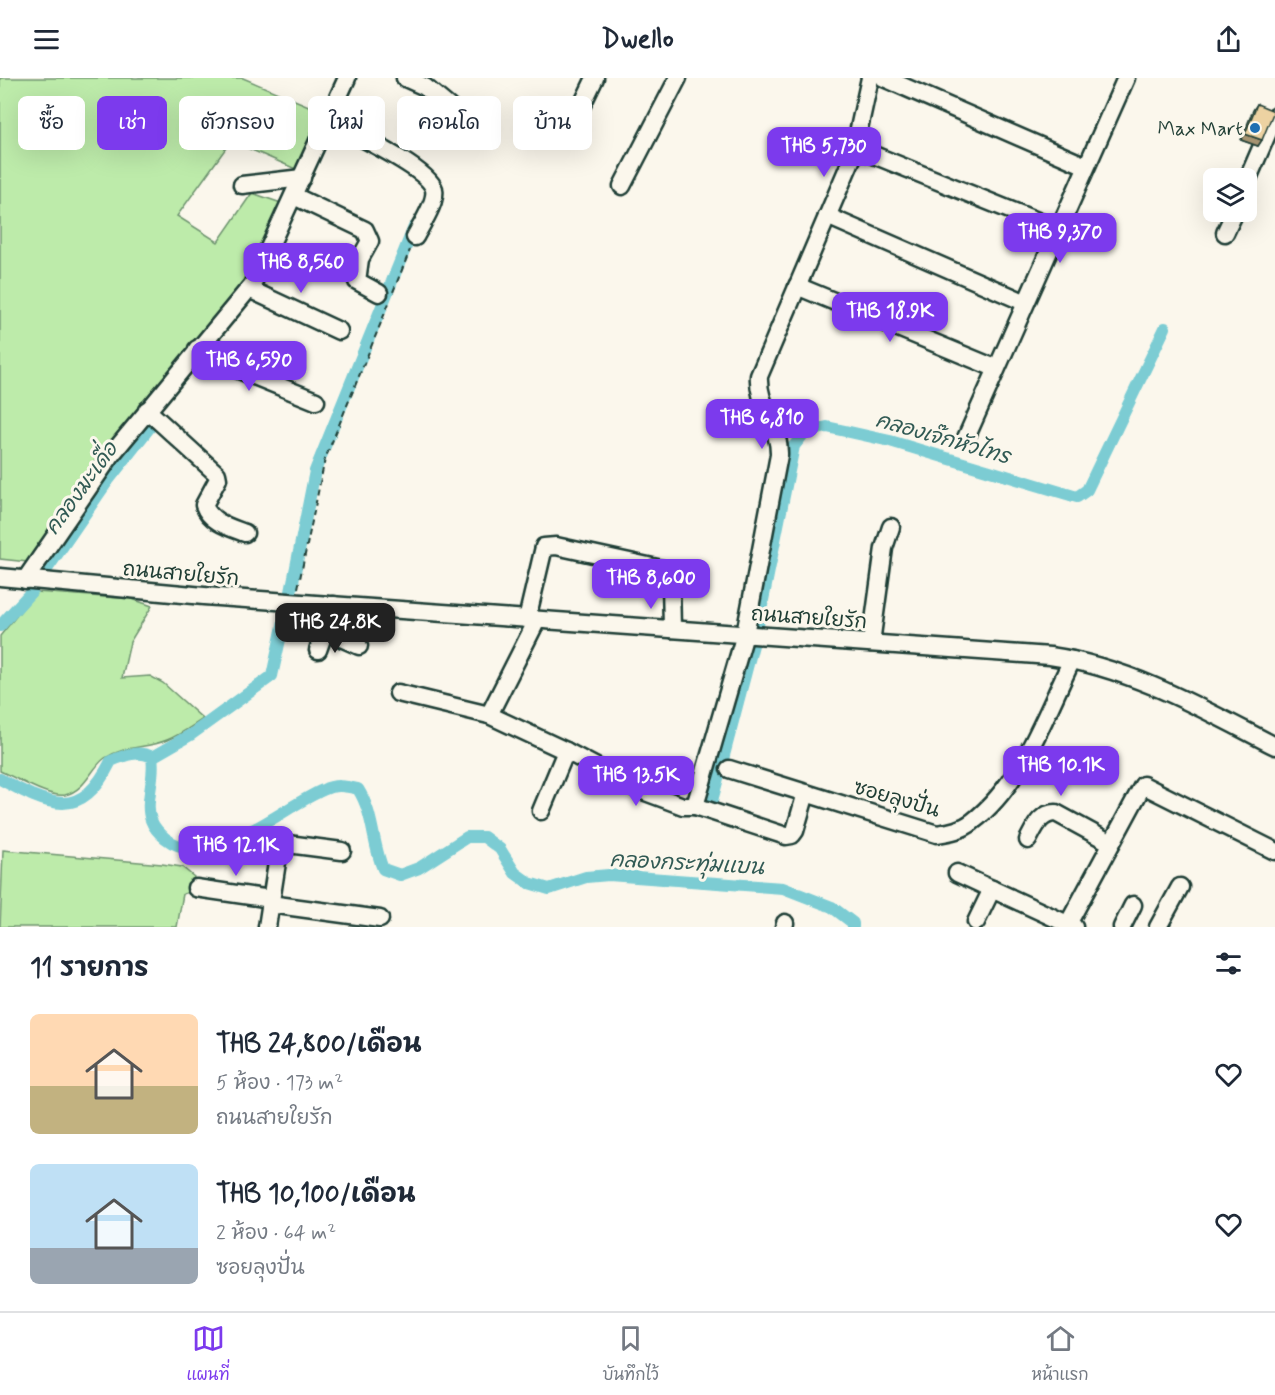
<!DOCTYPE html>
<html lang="th">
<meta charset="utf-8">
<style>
body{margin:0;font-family:Mynerve,"Playpen Sans Thai",sans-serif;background:#f2f2f3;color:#1f2937;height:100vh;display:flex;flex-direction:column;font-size:22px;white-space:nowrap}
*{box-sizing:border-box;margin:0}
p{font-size:20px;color:#747a83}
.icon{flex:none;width:33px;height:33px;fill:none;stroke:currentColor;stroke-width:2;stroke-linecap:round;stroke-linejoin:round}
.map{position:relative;height:849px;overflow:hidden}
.drawer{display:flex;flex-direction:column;background:#fff;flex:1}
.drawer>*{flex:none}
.guide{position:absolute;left:18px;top:18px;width:600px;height:54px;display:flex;gap:12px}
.tools{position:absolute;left:1203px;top:90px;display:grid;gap:12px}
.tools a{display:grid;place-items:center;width:54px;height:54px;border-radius:9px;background:#fff;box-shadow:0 6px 24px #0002;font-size:30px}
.price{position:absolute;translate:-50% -51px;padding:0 14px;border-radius:12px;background:#7c3aed;color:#fff;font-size:20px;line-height:39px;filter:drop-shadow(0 2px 3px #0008)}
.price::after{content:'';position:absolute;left:50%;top:36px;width:18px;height:14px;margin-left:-9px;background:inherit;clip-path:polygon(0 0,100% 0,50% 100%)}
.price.current{background:#222;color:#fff}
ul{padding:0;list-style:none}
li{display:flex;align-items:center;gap:18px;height:150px;padding:0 30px}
li span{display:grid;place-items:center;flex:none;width:168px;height:120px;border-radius:9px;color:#555}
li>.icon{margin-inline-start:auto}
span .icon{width:72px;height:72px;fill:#fffc;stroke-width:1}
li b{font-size:26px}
h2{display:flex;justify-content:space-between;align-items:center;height:72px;padding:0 30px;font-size:26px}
.pill{padding:0 21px;border-radius:9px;background:#fff;box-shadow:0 6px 24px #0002;font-size:21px;line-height:54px}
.pill.current{background:#7c3aed;color:#fff}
header{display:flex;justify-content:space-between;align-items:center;height:78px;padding:0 30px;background:#fff;font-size:27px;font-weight:700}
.dock{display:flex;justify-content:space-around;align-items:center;height:84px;border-top:2px solid #e0e1e3;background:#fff;font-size:16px;color:#747a83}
.dock a{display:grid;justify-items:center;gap:3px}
.dock .current{color:#7c3aed}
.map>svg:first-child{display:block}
.green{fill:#bdebaa;stroke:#6e946f;stroke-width:1.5}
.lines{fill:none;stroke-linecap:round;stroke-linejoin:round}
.canal{stroke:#7bccd3;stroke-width:12}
.minor-casing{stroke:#1f3d34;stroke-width:21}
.path{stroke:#1f3d34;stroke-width:2;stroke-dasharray:6 4.5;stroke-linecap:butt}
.minor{stroke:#fbf7ec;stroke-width:16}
.wall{fill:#ccb58b;stroke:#1f3d34;stroke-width:1.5}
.shaded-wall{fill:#a69371;stroke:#1f3d34;stroke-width:1.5}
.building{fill:#edd2a2;stroke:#1f3d34;stroke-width:1.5}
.poi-dot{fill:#1f6fb2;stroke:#fbf7ec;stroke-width:2}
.labels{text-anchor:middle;stroke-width:6;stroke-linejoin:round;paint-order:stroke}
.poi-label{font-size:20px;fill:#1f3d34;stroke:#fbf7ec;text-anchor:end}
.street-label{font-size:20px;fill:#1f3d34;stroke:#fbf7ec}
.water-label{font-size:21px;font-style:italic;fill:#315a54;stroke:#fbf7ec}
</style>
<header><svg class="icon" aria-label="menu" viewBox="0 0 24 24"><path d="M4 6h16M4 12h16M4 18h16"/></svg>Dwello<svg class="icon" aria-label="share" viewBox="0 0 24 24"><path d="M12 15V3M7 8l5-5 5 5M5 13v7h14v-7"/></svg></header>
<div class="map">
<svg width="1275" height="849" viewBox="0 0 1275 849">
<rect width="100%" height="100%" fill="#fbf7ec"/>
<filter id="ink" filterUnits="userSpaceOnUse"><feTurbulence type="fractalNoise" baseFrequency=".0167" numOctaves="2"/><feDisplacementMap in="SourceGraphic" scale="12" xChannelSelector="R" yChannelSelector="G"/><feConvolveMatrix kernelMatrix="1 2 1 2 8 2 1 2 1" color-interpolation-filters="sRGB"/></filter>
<g filter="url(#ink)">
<g class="green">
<polygon points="0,0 243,0 325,35 298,92 231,63 177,138 218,164 252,115 284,126 247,202 129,343 28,484 0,481"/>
<path d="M36 514 132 521 152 528 130 564 122 600 150 598 163 605 203 641C192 648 180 657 167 662 147 671 124 667 105 680 91 690 86 712 65 717 49 720 17 700 0 693V558Z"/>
<polygon points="3,772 162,786 182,789 194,799 189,814 183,816 177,849 0,849"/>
</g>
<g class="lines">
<g class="canal">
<polyline points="45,494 107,404 150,349"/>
<polyline points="291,514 315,393 414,149"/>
<polyline points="758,547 794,368 805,354 827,349 890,363 1077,419 1087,412 1165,250"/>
<polyline points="0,548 32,513"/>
<polyline points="152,679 192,656 272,598 286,534"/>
<path d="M0 701C50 728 81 744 111 683 125 677 138 672 152 679 156 700 144 724 151 742 154 750 159 755 165 760 209 796 282 729 323 712 335 706 345 708 358 711 374 736 372 765 383 791L400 797 419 790 467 759H484L500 771 515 795 529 805 549 811 586 799 609 797 783 810 832 829 853 845V849"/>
<polyline points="712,723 753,567"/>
</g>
<defs>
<g id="minor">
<polyline points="405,0 425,9 466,43 467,58"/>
<polyline points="884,0 1086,88"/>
<path d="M329 43C349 54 428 90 434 111 437 124 421 147 415 159"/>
<polyline points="566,60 595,0"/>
<polyline points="854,69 1057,151"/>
<polyline points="1246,105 1275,38"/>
<polyline points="242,107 302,100"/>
<polyline points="622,108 678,0"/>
<polyline points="294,118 365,152 370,163 360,181 357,203 379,215"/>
<polyline points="827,138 1024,224"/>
<polyline points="1225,155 1235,134"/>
<polyline points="797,208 995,290"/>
<polyline points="249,211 339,253"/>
<polyline points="197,271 229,288 316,323"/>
<path d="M147 332 217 396 218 401 204 427C210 444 229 449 245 455"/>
<polyline points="966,360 1126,0"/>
<path d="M0 499 204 518 1050 578C1132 590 1203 631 1275 668"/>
<polyline points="25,502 112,376 252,207 347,0"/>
<polyline points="527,541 544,469 556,468 662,491 671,504 672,551"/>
<polyline points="325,553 359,568"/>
<polyline points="871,565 884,470 891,449"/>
<polyline points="318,572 334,527"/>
<path d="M398 615 489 637 566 673 640 712 683 728H695L745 556 779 377C780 348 757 327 759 298L853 78 870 0"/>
<polyline points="489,637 537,542"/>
<path d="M729 691 937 756C949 754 962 752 972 744 1022 706 1045 637 1072 582"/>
<polyline points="695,728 786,758 792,757 795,753 806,715"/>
<polyline points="541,733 566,673"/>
<path d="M1028 762C1035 749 1040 735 1056 735L1111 765"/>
<polyline points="957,795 1074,849"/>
<polyline points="196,810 271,821"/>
<polyline points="270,826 380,841"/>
<polyline points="976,844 992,811"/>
<polyline points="1068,846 1143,707 1275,773"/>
<polyline points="267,849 280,765 342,773"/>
<polyline points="784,849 785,845"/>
<polyline points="1122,849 1133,827"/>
<polyline points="1158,849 1180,809"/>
</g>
</defs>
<use href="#minor" class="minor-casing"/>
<g class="path">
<polyline points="393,214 410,172"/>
<polyline points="298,510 325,381 389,225"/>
</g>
<use href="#minor" class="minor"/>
</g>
<polygon class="wall" points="1257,26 1262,62 1258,68 1241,62 1253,32"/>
<polygon class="shaded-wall" points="1245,56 1262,62 1258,68 1241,62"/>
<polygon class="building" points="1257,26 1274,33 1262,62 1245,56"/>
</g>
<circle class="poi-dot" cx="1255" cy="50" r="6"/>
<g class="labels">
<g class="poi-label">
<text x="1243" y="57">Max Mart</text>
</g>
<g class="street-label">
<text transform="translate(181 495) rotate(5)" y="7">ถนนสายใยรัก</text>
<text transform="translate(809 539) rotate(4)" y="7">ถนนสายใยรัก</text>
<text transform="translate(897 720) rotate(16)" y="7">ซอยลุงปั่น</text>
</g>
<g class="water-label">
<text transform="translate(943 360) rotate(16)" y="7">คลองเจ๊กหัวไทร</text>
<text transform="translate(81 410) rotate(-54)" y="7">คลองมะเดื่อ</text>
<text transform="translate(687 785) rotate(3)" y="7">คลองกระทุ่มแบน</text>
</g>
</g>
</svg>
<div class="tools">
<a><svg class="icon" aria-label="layers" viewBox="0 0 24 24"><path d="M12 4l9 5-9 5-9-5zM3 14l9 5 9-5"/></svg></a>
</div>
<b class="price" style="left:824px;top:100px">THB 5,730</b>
<b class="price" style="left:1060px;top:186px">THB 9,370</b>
<b class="price" style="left:301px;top:216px">THB 8,560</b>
<b class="price" style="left:890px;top:265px">THB 18.9K</b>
<b class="price" style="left:249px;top:314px">THB 6,590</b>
<b class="price" style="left:762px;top:372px">THB 6,810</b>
<b class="price" style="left:651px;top:532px">THB 8,600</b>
<b class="price current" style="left:335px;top:576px">THB 24.8K</b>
<b class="price" style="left:1061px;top:719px">THB 10.1K</b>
<b class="price" style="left:636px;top:729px">THB 13.5K</b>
<b class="price" style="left:236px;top:799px">THB 12.1K</b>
<div class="guide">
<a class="pill">ซื้อ</a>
<a class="pill current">เช่า</a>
<a class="pill">ตัวกรอง</a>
<a class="pill">ใหม่</a>
<a class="pill">คอนโด</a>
<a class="pill">บ้าน</a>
</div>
</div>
<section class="drawer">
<h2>11 รายการ<svg class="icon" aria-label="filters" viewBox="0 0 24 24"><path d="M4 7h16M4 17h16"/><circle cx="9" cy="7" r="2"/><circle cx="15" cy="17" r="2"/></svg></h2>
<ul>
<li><span style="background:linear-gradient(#ffd9b3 60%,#c2b280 0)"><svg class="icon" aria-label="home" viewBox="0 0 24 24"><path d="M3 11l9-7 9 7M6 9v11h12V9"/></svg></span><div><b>THB 24,800/เดือน</b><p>5 ห้อง · 173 m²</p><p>ถนนสายใยรัก</p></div><svg class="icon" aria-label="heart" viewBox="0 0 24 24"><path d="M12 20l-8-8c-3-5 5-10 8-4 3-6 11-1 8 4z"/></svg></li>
<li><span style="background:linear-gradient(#bfe0f5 70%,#9aa5b1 0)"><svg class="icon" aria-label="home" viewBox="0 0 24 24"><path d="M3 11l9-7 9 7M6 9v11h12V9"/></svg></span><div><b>THB 10,100/เดือน</b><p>2 ห้อง · 64 m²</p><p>ซอยลุงปั่น</p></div><svg class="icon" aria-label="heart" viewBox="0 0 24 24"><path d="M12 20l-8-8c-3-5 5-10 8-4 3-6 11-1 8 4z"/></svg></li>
</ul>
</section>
<nav class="dock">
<a class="current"><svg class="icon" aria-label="map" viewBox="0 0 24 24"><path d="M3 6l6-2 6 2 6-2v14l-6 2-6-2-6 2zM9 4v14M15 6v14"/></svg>แผนที่</a>
<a><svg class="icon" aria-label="saved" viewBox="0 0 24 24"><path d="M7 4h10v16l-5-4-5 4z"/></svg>บันทึกไว้</a>
<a><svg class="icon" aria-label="home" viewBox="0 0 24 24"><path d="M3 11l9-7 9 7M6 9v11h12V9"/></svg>หน้าแรก</a>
</nav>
